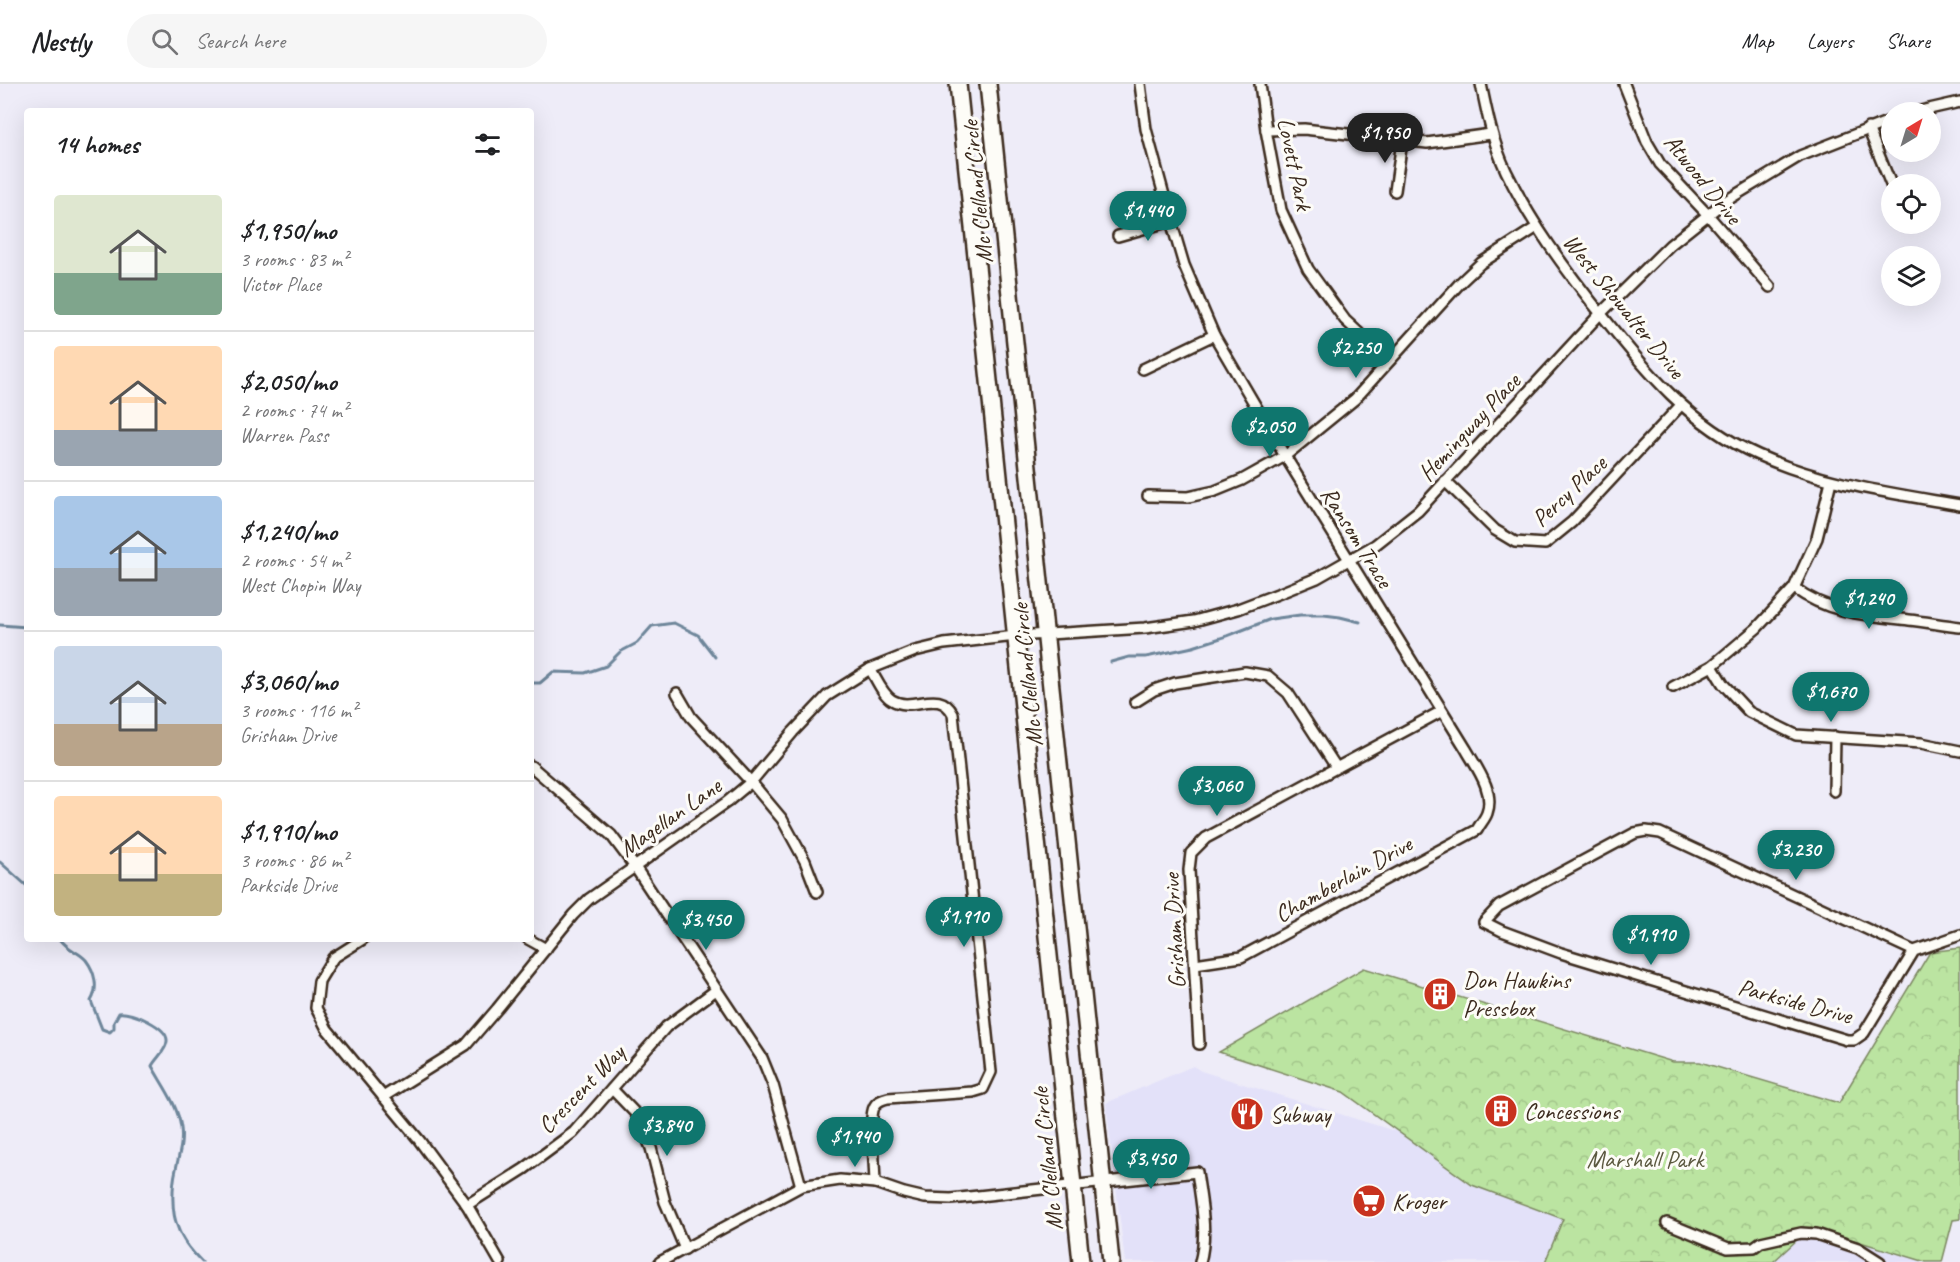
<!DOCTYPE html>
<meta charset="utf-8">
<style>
body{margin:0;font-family:Caveat,sans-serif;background:#f6f6f6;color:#202124;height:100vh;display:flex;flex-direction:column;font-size:22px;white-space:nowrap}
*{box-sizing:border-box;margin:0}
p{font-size:20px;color:#757577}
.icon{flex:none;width:33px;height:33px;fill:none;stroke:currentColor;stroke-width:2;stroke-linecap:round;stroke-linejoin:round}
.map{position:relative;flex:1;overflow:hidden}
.side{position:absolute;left:24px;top:24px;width:510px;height:834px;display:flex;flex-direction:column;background:#fff;border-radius:6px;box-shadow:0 6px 24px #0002}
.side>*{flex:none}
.needle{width:39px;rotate:38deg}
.tools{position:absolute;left:1881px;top:18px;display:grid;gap:12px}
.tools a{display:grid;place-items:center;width:60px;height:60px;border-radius:50%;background:#fff;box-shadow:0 6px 24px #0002;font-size:30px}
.price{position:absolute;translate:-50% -51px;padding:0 14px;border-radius:21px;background:#0f766e;color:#fff;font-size:20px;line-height:39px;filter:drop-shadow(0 2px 3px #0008)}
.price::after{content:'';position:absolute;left:50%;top:36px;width:18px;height:14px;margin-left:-9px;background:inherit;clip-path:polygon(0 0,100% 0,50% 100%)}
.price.active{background:#222;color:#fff}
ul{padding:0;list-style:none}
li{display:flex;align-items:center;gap:18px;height:150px;padding:0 30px}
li+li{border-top:2px solid #e0e0e0}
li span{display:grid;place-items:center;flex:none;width:168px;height:120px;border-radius:6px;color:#555}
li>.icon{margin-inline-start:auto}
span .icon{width:72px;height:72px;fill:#fffc;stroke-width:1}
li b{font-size:26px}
h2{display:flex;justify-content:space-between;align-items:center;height:72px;padding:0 30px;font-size:26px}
header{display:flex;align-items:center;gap:36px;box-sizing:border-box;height:84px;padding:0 30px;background:#fff;border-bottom:2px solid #e0e0e0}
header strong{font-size:28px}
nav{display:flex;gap:33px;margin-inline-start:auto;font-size:21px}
.search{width:420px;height:54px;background:#f6f6f6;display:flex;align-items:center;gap:15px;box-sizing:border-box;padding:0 21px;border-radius:33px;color:#757577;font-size:22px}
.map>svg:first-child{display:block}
.built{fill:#e3e1f9}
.park{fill:url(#park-crowns);stroke:#7b8760;stroke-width:1.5}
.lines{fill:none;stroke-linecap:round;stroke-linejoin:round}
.stream{stroke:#6e869a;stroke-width:3}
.minor-casing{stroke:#3b2a1e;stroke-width:14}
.trunk-casing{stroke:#3b2a1e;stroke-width:20}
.minor{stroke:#fdfcf7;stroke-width:9}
.trunk{stroke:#fdfcf7;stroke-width:15}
.labels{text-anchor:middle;stroke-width:6;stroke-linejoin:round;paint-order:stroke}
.street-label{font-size:24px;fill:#3b2a1e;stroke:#fdfcf7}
.poi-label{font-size:24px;fill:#3b2a1e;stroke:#fdfcf7;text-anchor:start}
.park-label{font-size:24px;fill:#5b583f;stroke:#fdfcf7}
</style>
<header>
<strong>Nestly</strong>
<div class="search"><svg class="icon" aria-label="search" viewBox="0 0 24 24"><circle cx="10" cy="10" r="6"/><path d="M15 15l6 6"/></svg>Search here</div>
<nav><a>Map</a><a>Layers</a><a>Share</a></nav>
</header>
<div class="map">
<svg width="1960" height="1178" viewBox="0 0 1960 1178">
<defs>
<pattern id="park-crowns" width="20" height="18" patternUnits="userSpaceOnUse" patternTransform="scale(1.5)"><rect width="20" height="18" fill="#bbe4a1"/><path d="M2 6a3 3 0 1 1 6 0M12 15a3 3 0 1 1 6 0" fill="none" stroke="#a2c48a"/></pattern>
</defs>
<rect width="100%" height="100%" fill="#eeecf8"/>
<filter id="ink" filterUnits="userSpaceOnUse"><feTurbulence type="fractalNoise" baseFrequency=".0167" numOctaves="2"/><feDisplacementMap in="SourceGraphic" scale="12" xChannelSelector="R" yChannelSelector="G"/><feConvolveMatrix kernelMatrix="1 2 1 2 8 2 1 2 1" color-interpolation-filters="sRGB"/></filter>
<g filter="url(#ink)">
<g class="built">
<polygon points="1193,982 1201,987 1398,1048 1472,1101 1563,1135 1545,1178 1125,1178 1106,1019"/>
<polygon points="1811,1143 1926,1178 1773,1178"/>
</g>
<polygon class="park" points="1960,864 1960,1135 1953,1136 1942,1178 1926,1178 1811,1143 1773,1178 1545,1178 1563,1135 1472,1101 1343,1008 1219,968 1364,884 1673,978 1700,978 1839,1019 1930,868"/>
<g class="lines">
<g class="stream">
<polyline points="0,541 27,543"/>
<polyline points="1111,578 1129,573 1146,573 1193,563 1227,552 1271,535 1300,531 1324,531 1340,533 1360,538"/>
<polyline points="531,599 540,599 553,588 585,589 606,582 620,568 637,559 652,542 674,539 698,551 715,573"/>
<polyline points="0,778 27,802"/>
<path d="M60 855C69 867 78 867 86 876 95 888 99 904 91 917L102 945 110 948 114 944V938L119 929C131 927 168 943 167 957 167 966 156 974 152 982 163 1002 178 1021 181 1044 183 1059 179 1070 176 1085 172 1102 171 1128 178 1144 182 1156 193 1169 202 1178"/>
</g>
<defs>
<g id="minor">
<path d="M1140 0 1146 45 1171 137 1184 181 1214 251 1285 372 1466 665C1476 683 1495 707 1487 729 1485 735 1480 740 1477 746L1241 873 1195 880"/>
<polyline points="1260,0 1266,46 1281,126 1308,185 1345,236 1389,277"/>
<path d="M1481 0C1487 30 1493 59 1506 87 1531 139 1565 185 1601 230 1646 287 1690 341 1758 371 1822 400 1891 409 1960 421"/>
<polyline points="1624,0 1647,58 1660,80 1708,131 1770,203"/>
<polyline points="1916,28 1960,18"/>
<polyline points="1868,44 1892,103"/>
<polyline points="1266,46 1304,45 1427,59 1491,50"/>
<polyline points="1395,107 1402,57"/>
<polyline points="1118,152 1171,137"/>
<polyline points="1143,285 1214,251"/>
<polyline points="1445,397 1495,446 1515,458 1545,460 1572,438 1681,321"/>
<polyline points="1148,412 1188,413 1215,407 1242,396 1285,372 1355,315 1461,198 1481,179 1537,143"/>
<path d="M1794 504C1830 530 1867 531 1909 536 1926 538 1943 541 1960 543"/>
<polyline points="1712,582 1723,600 1749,628 1796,651 1921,659 1960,667"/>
<path d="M870 585C876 594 882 610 892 616 913 629 939 603 953 630L991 988 983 1005 973 1008 888 1014C876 1017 873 1021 872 1033L875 1099"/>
<polyline points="1673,603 1712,582 1757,544 1794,504 1817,454 1831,397"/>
<polyline points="677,609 691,633 751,698 782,735 805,777 817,808"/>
<polyline points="1135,618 1154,606 1175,599 1245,588 1268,592 1288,609 1336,683"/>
<polyline points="531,682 611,751 635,783 762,974 773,1001 801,1102"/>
<polyline points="1834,707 1835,653"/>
<polyline points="363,855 333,874 319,897 316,924 327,945 419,1056 467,1121 500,1178"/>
<polyline points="528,855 546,865"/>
<polyline points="1914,867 1864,949 1854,956 1847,956 1561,869 1502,847 1484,838 1499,822 1635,749 1646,747 1660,749 1914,867 1960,851"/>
<polyline points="1199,960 1189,786 1191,769 1206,754 1442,627"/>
<polyline points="612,1005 638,1032 651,1064 665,1118 685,1165"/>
<polyline points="383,1013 466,961 497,925 573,831 589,815 727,718 751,698 793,648 827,612 870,585 915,567 944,560 1016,552 1145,544 1194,537 1238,525 1280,509 1317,494 1375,461 1418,427 1600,230 1670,161 1724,118 1800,72 1892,36"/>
<polyline points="467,1121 524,1085 574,1048 666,943 716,906"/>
<polyline points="1667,1139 1728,1164 1754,1163 1761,1158 1801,1149 1816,1150 1858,1164 1880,1178"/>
<path d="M660 1178 801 1102 840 1096 875 1099 904 1109 925 1114 951 1115 1197 1088C1201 1118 1208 1148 1200 1178"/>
</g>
<g id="trunk">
<polyline points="958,0 1081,1178"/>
<polyline points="988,0 1111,1178"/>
</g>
</defs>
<use href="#minor" class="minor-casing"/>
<use href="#trunk" class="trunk-casing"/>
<use href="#minor" class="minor"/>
<use href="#trunk" class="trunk"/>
</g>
</g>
<defs>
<symbol id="building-disc" viewBox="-11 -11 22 22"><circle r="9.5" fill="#c8321e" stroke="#fdfcf7"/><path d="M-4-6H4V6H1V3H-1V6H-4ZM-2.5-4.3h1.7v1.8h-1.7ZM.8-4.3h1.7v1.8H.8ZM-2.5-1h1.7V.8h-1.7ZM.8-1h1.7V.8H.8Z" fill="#fff"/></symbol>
<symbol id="restaurant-disc" viewBox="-11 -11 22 22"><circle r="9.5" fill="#c8321e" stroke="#fdfcf7"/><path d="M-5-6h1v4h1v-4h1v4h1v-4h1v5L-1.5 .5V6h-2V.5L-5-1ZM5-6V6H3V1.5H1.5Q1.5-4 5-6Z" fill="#fff"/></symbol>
<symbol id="supermarket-disc" viewBox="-11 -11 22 22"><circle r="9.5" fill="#c8321e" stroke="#fdfcf7"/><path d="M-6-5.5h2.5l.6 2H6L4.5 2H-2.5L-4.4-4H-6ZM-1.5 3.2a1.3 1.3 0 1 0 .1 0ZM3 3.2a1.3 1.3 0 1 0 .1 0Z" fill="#fff"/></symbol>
</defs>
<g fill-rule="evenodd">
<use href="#building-disc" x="1421" y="891" width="38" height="38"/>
<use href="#building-disc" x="1482" y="1008" width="38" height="38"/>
<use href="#restaurant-disc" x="1228" y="1011" width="38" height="38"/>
<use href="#supermarket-disc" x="1350" y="1098" width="38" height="38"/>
</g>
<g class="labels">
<g class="street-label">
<text transform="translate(1295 80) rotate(78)" y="8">Lovett Park</text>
<text transform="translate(1703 95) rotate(51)" y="8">Atwood Drive</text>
<text transform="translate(977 108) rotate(-96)" y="8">Mc Clelland Circle</text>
<text transform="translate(1624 222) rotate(51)" y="8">West Showalter Drive</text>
<text transform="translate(1469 343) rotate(-47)" y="8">Hemingway Place</text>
<text transform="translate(1569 407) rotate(-43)" y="8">Percy Place</text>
<text transform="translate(1357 453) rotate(58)" y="8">Ransom Trace</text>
<text transform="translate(1027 591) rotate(-96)" y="8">Mc Clelland Circle</text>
<text transform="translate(670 733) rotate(-35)" y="8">Magellan Lane</text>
<text transform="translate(1343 795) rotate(-29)" y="8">Chamberlain Drive</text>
<text transform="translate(1174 847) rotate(-93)" y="8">Grisham Drive</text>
<text transform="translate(1795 917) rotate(15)" y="8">Parkside Drive</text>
<text transform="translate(581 1005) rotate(-46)" y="8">Crescent Way</text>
<text transform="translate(1047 1075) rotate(-96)" y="8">Mc Clelland Circle</text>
</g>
<g class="poi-label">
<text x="1463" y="904">Don Hawkins<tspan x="1463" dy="28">Pressbox</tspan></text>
<text x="1524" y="1035">Concessions</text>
<text x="1270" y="1038">Subway</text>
<text x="1392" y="1125">Kroger</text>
</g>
<g class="park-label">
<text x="1645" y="1083">Marshall Park</text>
</g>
</g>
</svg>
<div class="tools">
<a><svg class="needle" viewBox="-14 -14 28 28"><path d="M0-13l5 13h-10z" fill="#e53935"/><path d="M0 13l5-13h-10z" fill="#757577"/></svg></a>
<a><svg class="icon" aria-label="locate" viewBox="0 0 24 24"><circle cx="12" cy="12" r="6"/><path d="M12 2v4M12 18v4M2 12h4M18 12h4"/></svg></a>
<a><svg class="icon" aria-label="layers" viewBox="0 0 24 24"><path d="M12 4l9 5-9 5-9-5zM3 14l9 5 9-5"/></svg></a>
</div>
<b class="price active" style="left:1385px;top:80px">$1,950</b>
<b class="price" style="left:1148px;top:158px">$1,440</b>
<b class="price" style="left:1356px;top:295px">$2,250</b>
<b class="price" style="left:1270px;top:374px">$2,050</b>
<b class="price" style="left:1869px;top:546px">$1,240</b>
<b class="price" style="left:1831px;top:639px">$1,670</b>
<b class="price" style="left:1217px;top:733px">$3,060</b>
<b class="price" style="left:1796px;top:797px">$3,230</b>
<b class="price" style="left:964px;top:864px">$1,910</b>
<b class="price" style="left:706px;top:867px">$3,450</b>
<b class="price" style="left:1651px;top:882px">$1,910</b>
<b class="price" style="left:667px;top:1073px">$3,840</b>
<b class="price" style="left:855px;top:1084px">$1,940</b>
<b class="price" style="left:1151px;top:1106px">$3,450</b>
<section class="side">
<h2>14 homes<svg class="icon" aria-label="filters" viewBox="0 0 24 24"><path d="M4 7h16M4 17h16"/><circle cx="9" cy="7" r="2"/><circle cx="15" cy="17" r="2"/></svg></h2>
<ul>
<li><span style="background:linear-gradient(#dfe7d0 65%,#7fa58c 0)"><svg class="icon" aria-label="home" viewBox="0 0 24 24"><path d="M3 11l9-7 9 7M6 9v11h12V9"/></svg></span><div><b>$1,950/mo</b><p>3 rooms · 83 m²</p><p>Victor Place</p></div></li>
<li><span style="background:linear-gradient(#ffd9b3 70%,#9aa5b1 0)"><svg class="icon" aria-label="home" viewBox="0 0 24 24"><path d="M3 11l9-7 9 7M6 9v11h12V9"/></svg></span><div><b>$2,050/mo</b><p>2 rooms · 74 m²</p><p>Warren Pass</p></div></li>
<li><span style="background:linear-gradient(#a9c7e8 60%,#9aa5b1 0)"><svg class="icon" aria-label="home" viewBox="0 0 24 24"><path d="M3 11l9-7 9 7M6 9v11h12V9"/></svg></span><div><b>$1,240/mo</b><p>2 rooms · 54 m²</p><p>West Chopin Way</p></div></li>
<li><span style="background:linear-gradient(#c9d6e8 65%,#b9a48a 0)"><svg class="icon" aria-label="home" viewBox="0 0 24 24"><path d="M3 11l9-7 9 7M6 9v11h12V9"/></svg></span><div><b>$3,060/mo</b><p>3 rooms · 116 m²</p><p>Grisham Drive</p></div></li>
<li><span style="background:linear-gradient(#ffd9b3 65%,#c2b280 0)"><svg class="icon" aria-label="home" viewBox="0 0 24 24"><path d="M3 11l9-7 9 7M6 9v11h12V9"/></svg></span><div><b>$1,910/mo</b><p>3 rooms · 86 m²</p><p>Parkside Drive</p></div></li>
</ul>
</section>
</div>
